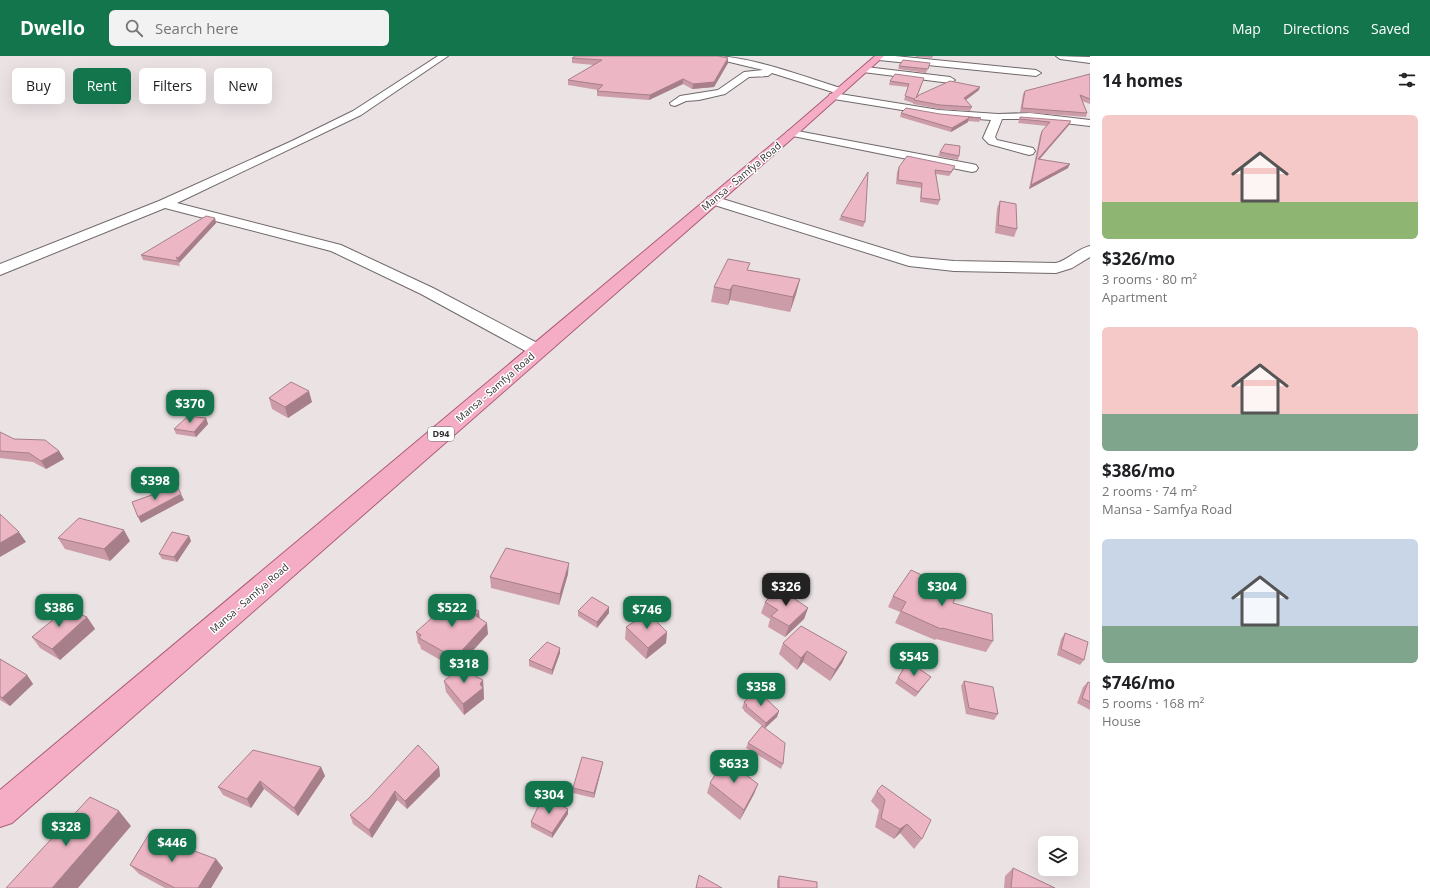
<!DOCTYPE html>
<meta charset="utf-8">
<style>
body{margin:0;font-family:"Open Sans",sans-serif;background:#f2f2f2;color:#202124;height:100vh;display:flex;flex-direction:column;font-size:15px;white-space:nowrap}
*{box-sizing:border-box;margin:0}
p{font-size:13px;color:#757577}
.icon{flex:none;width:22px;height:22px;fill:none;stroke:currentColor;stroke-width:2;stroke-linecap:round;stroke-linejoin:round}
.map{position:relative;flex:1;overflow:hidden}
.details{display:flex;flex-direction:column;background:#fff;width:340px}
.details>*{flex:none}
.guide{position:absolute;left:12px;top:12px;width:380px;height:36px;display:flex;gap:8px}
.tools{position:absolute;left:1038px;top:780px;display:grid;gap:8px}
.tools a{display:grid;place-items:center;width:40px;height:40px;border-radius:6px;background:#fff;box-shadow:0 4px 16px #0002;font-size:20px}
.price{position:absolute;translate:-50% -34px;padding:0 9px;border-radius:8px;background:#12754c;color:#fff;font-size:13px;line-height:26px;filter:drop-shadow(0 1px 2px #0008)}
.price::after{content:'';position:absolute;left:50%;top:24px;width:12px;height:9px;margin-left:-6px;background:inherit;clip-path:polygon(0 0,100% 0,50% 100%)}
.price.current{background:#222;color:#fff}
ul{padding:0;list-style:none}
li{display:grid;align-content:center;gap:8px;height:212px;padding:0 12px}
li span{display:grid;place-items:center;height:124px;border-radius:6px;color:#555}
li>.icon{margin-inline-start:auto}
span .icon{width:72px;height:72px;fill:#fffc;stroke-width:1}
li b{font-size:17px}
h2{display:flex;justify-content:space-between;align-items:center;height:48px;padding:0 12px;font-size:17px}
.pill{padding:0 14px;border-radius:6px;background:#fff;box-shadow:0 4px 16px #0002;font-size:14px;line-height:36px}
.pill.current{background:#12754c;color:#fff}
header{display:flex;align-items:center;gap:24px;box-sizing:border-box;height:56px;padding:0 20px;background:#12754c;color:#fff}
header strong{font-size:19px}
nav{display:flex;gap:22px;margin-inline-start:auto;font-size:14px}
.search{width:280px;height:36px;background:#f2f2f2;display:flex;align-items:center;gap:10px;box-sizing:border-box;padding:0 14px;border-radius:6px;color:#757577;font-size:15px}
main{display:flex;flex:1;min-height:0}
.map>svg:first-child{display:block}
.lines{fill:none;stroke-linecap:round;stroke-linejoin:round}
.minor-casing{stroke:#70686a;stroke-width:2}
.major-casing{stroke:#ac5d77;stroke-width:2}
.minor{fill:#fff;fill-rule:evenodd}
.major{fill:#f5adc5;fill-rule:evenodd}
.wall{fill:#cc9da9}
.shaded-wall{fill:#a67f8a}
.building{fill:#edb6c5;stroke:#a67f8a}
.labels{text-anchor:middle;stroke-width:3;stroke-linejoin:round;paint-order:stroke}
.shield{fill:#fff;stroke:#706d6d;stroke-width:1}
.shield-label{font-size:9px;font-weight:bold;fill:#322e2f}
.street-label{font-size:10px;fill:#322e2f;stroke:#fff}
</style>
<header>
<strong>Dwello</strong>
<div class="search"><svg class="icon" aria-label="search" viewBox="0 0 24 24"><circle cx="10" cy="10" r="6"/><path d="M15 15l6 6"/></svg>Search here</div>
<nav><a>Map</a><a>Directions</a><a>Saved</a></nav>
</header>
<main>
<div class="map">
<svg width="1090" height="832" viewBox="0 0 1090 832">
<rect width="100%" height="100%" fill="#ebe2e4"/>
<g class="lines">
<defs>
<g id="minor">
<polygon points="438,0 448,0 361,59 177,147 341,189 433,232 543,290 546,294 543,298 537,299 531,298 421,238 331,195 165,152 0,219 0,208 159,145 292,85 353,55"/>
<path d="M712 0C751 0 805 21 844 33L845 35 840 38 939 54 998 58 1030 57 1090 64V70L1030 63H1002L995 81 997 84 1033 92 1035 95 1033 98 1029 99 989 88 983 82 991 64 939 60 834 43 829 40 830 38H839L772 17 768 20 749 21 725 38 699 44 686 45 675 50 671 49 670 47 680 40 718 34 744 16 763 14 713 2Z"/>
<polygon points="875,0 895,0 1036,14 1041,17 1036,20 879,4 876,3"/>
<polygon points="1056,0 1090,1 1090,7 1060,3"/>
<polygon points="866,11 950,21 955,24 950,27 863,16 861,14"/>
<polygon points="792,74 972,108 976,109 978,112 976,115 972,116 788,79 786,77 788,75"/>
<path d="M713 140 911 201 954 205 1056 207C1068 204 1077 193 1090 190V201L1072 212 1056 217 954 215 909 210 708 147 706 144 708 141Z"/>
</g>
<polygon id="major" points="875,0 884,0 796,79 12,767 0,771 0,734 788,75"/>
</defs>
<use href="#minor" class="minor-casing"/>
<use href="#major" class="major-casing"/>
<use href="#minor" class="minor"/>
<use href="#major" class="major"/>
</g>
<g class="wall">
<polygon points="916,0 933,0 932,2 916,1"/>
<polygon points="572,2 728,7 714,31 692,33 683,28 649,44 597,40 597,35 598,34 568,29 568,24 594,9 572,7"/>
<polygon points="930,7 926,17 898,13 899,10"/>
<polygon points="1090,18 1090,48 1082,45 1087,57 1086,61 1020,56 1023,38 1025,35"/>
<polygon points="890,25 923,25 917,42 979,34 966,44 972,51 970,55 939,53 913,48 913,47 904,44 908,31 889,29"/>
<polygon points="901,57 940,58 981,62 979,66 968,65 968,66 951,76 900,61"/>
<polygon points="1020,61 1069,69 1040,103 1068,112 1029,133 1040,79 1042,75 1047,70 1018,67"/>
<polygon points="940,96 959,100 958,104 938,100"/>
<polygon points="955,110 953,114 949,120 936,118 940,144 938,149 920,146 921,132 896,128 897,116 899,111"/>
<polygon points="1000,145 1017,173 1014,181 995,177 997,152"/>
<polygon points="841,160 865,166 863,171 839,164"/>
<polygon points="215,162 216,167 179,207 180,210 143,204 141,199"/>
<polygon points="749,214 800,223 796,238 790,256 730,244 728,249 711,246 714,231"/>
<polygon points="269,342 312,346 288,362 272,353"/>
<polygon points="206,362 208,368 196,381 176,378 174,373"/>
<polygon points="0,376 14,383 59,395 64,403 46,413 33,406 0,402"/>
<polygon points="189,480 191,485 177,506 162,503 159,498"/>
<polygon points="58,482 130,485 110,505 65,493"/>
<polygon points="568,518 559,549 491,532 490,521"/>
<polygon points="893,540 953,547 993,585 986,596 936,583 935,584 895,567 900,556 888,551"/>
<polygon points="765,546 808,552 804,563 785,581 768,571 770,563 761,557"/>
<polygon points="609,551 609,557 597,572 578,560 578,555"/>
<polygon points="87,561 95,573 60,604 40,592 32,581"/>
<polygon points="480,562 488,578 456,613 421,593 420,589 418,587 416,576"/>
<polygon points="626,571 667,576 666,587 646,603 625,583"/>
<polygon points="1065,577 1084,604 1080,609 1057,599 1061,583"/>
<polygon points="783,587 847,596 842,607 830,625 803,606 797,614 779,598"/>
<polygon points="560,592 560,597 552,619 529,610 529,604"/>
<polygon points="0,603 27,619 33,628 10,650 0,644"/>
<polygon points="473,619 483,624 484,643 464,659 446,636 444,625"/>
<polygon points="898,622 927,626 915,641 895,627"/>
<polygon points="964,625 998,658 994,664 966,658 961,630"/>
<polygon points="1088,626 1090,627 1090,654 1077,647 1083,631"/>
<polygon points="744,646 779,655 777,661 765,672 783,708 781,713 746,692 748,687 762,670 744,655 744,654 742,652"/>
<polygon points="321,711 325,720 298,760 264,733 251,752 223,739 218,731"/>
<polygon points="439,711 440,720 407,753 397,744 372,782 353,768 350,759"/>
<polygon points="602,711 594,742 573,737 573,732"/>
<polygon points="710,727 758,728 754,738 740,764 707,737"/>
<polygon points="877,735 922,783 914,793 900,777 894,783 875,771 879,754 871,745"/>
<polygon points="568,753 568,758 552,782 531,771 531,766"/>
<polygon points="216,803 223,812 211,832 165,832 139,818 130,809"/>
<polygon points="1013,812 1055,832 1004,832 1005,820"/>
<polygon points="779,820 817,832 777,832 777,825"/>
</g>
<g class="shaded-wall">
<polygon points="728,2 728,7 714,31 692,33 693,28"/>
<polygon points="683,23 683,28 649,44 650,39"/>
<polygon points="980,31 979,34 963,46 964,42"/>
<polygon points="969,62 968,66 951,76 952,72"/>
<polygon points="1071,65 1069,69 1036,107 1038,103"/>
<polygon points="1070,108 1068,112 1029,133 1031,129"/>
<polygon points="955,110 953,114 949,120 951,116"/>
<polygon points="215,162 216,167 179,207 178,202"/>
<polygon points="800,223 796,238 790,256 793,241"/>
<polygon points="733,229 730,244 728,249 730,234"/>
<polygon points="309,335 312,346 288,362 285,351"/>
<polygon points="206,362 208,368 196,381 194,376"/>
<polygon points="59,395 64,403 46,413 41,405"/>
<polygon points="181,438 184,444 141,467 138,461"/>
<polygon points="124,474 130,485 110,505 104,493"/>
<polygon points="19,476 26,486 0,501 0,487"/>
<polygon points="189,480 191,485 177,506 174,501"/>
<polygon points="569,507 568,518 559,549 560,538"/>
<polygon points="609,551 609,557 597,572 597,566"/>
<polygon points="808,552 804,563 785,581 789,570"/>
<polygon points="479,555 480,566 476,560"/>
<polygon points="87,561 95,573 60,604 52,593"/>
<polygon points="487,567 488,578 456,613 455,602"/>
<polygon points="667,576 666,587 646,603 648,592"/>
<polygon points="560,592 560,597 552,619 552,614"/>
<polygon points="807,595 803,606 797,614 801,602"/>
<polygon points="847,596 842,607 830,625 835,614"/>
<polygon points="27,619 33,628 10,650 2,642"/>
<polygon points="931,621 915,641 918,636"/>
<polygon points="483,624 484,643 464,659 463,648"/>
<polygon points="779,655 777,661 764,673 766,667"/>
<polygon points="603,706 602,711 594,742 594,737"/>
<polygon points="321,711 325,720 298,760 294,752"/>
<polygon points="439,711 440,720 407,753 405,745"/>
<polygon points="260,725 264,733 251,752 247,743"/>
<polygon points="758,728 754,738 740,764 744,754"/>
<polygon points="395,735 397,744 372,782 369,774"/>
<polygon points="568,753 568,758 552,782 552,777"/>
<polygon points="119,755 131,770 78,832 52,832"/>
<polygon points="907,768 900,777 894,783 900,773"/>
<polygon points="216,803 223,812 211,832 198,832"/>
</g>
<g class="building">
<polygon points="575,0 718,0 728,2 714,26 693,28 683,23 650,39 597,35 603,29 568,24 602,4 572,2"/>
<polygon points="903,4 930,7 928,13 899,10"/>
<polygon points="895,18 924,22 916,42 919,39 950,25 980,31 964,42 972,51 940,49 914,44 915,43 905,40 909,28 890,25"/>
<polygon points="1090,18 1090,43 1080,39 1087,57 1022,52 1025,35"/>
<polygon points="906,52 940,58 981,62 968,61 969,62 952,72 901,57"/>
<polygon points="1020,61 1071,65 1038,103 1070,108 1031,129 1042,75 1050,66 1020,63"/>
<polygon points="945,88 960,90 959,100 940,96"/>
<polygon points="907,100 955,110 951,116 935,114 940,144 921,142 922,127 898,124 899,111"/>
<polygon points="868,116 865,166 841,160"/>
<polygon points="1000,145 1016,148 1017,173 998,169"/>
<polygon points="206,160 215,162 178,202 176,201 178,205 141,199"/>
<polygon points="728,203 750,207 747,214 800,223 793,241 733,229 730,234 714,231"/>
<polygon points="291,326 309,335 285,351 269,342"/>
<polygon points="188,360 206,362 194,376 174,373"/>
<polygon points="0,376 14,383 45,384 59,395 41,405 29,397 0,395"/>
<polygon points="177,430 181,438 138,461 132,446"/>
<polygon points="0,458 19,476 0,487"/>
<polygon points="79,462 124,474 104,493 58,482"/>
<polygon points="172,476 189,480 174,501 159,498"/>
<polygon points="506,492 569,507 560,538 490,521"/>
<polygon points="911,514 958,536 953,547 992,558 993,585 942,572 941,573 901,555 906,546 893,540"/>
<polygon points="779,532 808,552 789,570 771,560 778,554 765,546"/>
<polygon points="592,541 609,551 597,566 578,555"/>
<polygon points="452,544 479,555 476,560 487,567 455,602 419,582 421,579 416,576"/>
<polygon points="66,553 87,561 52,593 32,581"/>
<polygon points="648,557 667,576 648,592 626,571"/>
<polygon points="801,570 847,596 835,614 807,595 801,602 783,587"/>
<polygon points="1065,577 1088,586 1084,604 1061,593"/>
<polygon points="547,586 560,592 552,614 529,604"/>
<polygon points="0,603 27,619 2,642 0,640"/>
<polygon points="908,605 931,621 918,636 898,622"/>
<polygon points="465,607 473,619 483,624 480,628 483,632 463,648 444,625"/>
<polygon points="964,625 993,631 998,658 969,652"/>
<polygon points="1088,626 1090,627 1090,646 1082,642"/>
<polygon points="757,634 779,655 766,667 746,650 747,649 744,646"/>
<polygon points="762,670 785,687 783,708 748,687"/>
<polygon points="418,689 439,711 405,745 395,735 369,774 350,759 369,742"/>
<polygon points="253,694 321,711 294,752 260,725 247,743 218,731"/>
<polygon points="582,701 603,706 594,737 573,732"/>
<polygon points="725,703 758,728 744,754 710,727"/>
<polygon points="882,729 931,764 922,783 907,768 900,773 881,762 885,744 877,735"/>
<polygon points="543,740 568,753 552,777 531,766"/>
<polygon points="90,741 119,755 52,832 6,832"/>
<polygon points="149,778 216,803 198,832 175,832 130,809"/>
<polygon points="1013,812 1055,832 1011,832"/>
<polygon points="699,819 722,832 696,832"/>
<polygon points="779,820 817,826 817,832 779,832"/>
</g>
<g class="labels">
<rect class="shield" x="428" y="371" width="26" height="14" rx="3"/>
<g class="shield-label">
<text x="441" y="381">D94</text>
</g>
<g class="street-label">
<text transform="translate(741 120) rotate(-40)" y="4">Mansa - Samfya Road</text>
<text transform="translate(495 331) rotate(-41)" y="4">Mansa - Samfya Road</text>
<text transform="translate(249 542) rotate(-41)" y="4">Mansa - Samfya Road</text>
</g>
</g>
</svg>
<div class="tools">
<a><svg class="icon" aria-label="layers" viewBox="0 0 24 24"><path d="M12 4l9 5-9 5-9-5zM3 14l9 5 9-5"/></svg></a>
</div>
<b class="price" style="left:190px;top:368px">$370</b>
<b class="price" style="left:155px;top:445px">$398</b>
<b class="price current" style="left:786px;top:551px">$326</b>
<b class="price" style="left:942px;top:551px">$304</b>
<b class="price" style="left:59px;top:572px">$386</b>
<b class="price" style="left:452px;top:572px">$522</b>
<b class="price" style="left:647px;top:574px">$746</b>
<b class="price" style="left:914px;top:621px">$545</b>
<b class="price" style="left:464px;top:628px">$318</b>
<b class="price" style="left:761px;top:651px">$358</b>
<b class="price" style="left:734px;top:728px">$633</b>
<b class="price" style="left:549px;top:759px">$304</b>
<b class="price" style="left:66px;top:791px">$328</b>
<b class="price" style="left:172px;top:807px">$446</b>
<div class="guide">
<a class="pill">Buy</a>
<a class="pill current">Rent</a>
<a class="pill">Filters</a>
<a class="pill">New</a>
</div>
</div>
<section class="details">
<h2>14 homes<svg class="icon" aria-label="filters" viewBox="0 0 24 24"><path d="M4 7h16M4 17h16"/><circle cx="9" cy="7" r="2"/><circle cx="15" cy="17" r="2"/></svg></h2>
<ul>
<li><span style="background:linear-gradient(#f6c9c9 70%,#8fb573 0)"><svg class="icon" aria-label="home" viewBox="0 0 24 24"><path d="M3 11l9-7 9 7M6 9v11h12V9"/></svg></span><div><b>$326/mo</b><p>3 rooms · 80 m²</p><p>Apartment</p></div></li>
<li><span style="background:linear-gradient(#f6c9c9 70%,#7fa58c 0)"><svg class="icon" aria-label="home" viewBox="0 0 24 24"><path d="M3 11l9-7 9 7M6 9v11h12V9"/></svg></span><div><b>$386/mo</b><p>2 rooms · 74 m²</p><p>Mansa - Samfya Road</p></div></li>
<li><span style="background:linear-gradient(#c9d6e8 70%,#7fa58c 0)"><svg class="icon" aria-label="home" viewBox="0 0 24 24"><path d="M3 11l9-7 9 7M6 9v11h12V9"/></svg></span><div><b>$746/mo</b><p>5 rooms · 168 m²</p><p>House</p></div></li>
</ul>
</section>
</main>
